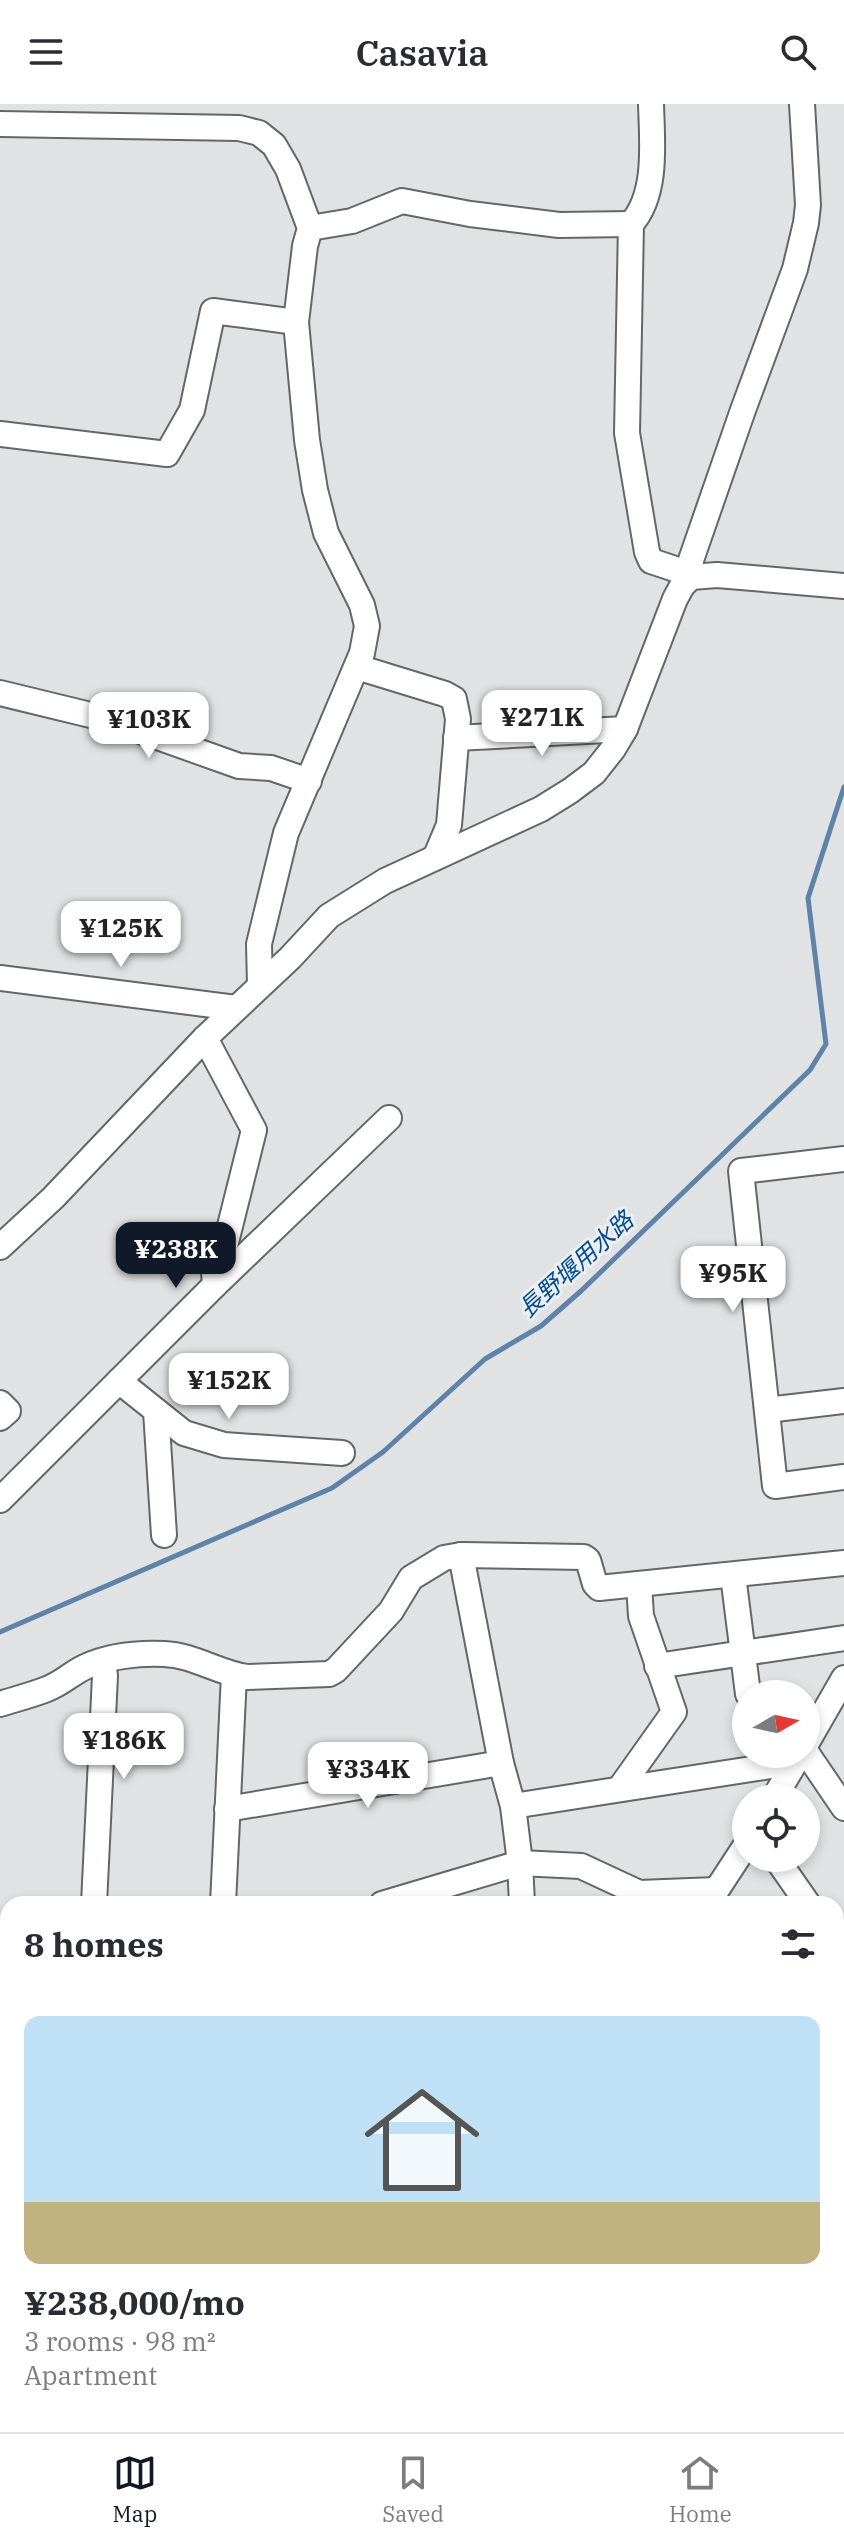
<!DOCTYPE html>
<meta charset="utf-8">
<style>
body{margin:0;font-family:"IBM Plex Serif","Noto Sans JP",serif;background:#f2f2f3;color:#2b2b33;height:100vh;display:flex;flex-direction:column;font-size:30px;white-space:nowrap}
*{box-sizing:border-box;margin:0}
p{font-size:26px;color:#7c7c81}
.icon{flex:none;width:44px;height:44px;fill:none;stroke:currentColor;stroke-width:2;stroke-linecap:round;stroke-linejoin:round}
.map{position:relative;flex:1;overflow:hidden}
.side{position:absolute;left:0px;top:1792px;width:844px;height:536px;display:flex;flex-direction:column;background:#fff;border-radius:24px 24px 0 0;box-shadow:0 4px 12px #0003}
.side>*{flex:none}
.needle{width:52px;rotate:81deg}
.buttons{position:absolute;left:732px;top:1576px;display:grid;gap:16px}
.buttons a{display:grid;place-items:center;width:88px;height:88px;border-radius:50%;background:#fff;box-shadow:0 4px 12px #0003;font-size:40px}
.price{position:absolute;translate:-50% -68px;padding:0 18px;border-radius:16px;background:#fff;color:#222;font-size:26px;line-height:52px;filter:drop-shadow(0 2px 4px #0008)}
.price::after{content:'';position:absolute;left:50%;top:48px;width:24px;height:18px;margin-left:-12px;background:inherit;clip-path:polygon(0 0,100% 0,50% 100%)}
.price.on{background:#111827;color:#fff}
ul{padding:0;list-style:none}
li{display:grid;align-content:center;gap:16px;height:424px;padding:0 24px}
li+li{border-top:2px solid #e1e1e2}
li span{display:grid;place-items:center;height:248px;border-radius:16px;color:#555}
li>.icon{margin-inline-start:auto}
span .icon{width:144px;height:144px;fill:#fffc;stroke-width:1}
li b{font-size:34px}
h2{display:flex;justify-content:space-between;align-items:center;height:96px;padding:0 24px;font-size:34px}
header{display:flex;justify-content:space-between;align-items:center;height:104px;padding:0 24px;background:#fff;font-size:36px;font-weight:600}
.tabs{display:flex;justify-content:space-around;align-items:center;height:112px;border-top:2px solid #e1e1e2;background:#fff;font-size:22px;color:#7c7c81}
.tabs a{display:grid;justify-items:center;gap:4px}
.tabs .on{color:#111827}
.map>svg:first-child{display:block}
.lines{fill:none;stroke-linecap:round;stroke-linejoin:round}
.stream{stroke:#5f82a8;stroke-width:5}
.minor-casing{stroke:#646668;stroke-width:28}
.minor{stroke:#fff;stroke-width:24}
.labels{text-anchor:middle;stroke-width:6;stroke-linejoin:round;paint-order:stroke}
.water-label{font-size:24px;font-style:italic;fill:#004c8e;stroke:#edeff2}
</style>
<header><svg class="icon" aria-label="menu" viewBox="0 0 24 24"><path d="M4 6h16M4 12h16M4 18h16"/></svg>Casavia<svg class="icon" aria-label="search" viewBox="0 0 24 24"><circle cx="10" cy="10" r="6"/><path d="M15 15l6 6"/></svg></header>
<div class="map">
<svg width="844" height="2328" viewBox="0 0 844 2328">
<rect width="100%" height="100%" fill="#e0e2e4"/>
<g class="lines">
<polyline class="stream" points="0,1528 332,1384 383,1348 485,1255 541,1222 581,1187 810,966 826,940 808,794 844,683"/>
<defs>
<g id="minor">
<path d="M651 0C652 38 658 90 631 120L627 329 647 448 651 457 678 466 691 473"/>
<polyline points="0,20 239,24 259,29 274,41 288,65 310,124 305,142 296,218 307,336 315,386 326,429 362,501 367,522 362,549 286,729 259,840 260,881"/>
<polyline points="310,124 352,117 402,97 470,110 559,121 631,120"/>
<polyline points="0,330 167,350 192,306 213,207 296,218"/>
<polyline points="691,473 691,456 743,306 795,165 806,119 808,101 802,0"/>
<polyline points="357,563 445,590 454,595 458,615 449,721 436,752"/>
<polyline points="0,589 107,615 239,662 271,664 309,677"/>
<polyline points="456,634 625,625"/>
<polyline points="0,874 236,904"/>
<polyline points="205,934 254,1026 226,1138 214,1168 215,1181"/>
<polyline points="844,1055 741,1067 775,1382 844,1373"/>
<polyline points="0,1143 53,1094 205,934 290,854 329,812 385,777 541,705 570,687 594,669 613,645 625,625 675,495 682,482 691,473 717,471 844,482"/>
<polyline points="119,1277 184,1329 224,1341 342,1349"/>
<polyline points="0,1299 8,1307 0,1314"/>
<polyline points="767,1306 844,1297"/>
<polyline points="156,1307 164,1431"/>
<polyline points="0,1396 215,1181 389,1014"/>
<polyline points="461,1451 501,1659 513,1702 520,1759 522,1800"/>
<polyline points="733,1471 748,1590"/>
<polyline points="657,1562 844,1534"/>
<path d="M0 1600C16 1595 32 1591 47 1585 61 1580 72 1569 85 1563 108 1552 139 1549 164 1550 194 1551 218 1569 247 1573L329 1570 336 1566 391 1507 411 1474 444 1454 461 1451 584 1453 588 1456 595 1480 599 1484 844 1459"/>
<polyline points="806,1640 844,1574"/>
<polyline points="806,1648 844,1704"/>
<polyline points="620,1684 674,1608 641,1512 639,1480"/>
<polyline points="774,1694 799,1652"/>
<polyline points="513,1702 758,1664 777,1661 791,1665"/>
<polyline points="227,1705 501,1659"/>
<polyline points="776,1754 808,1800"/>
<polyline points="94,1800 105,1572 103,1557"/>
<polyline points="223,1800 234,1571"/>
<polyline points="382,1800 520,1759 581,1762 639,1789 716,1786"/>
<polyline points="717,1800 714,1790 746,1741"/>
<polyline points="836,1841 844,1856"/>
<polyline points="0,1887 8,1887"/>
<polyline points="836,1990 844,1988"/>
<polyline points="0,2008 8,2009"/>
<polyline points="836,2164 844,2163"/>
<polyline points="91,2320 97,2323 164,2328"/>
<polyline points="458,2320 467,2328"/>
<polyline points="592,2320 597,2328"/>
<polyline points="765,2320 766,2328"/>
<polyline points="221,2328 226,2320"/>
<polyline points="378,2328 383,2320"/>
<polyline points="437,2328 442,2320"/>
</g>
</defs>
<use href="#minor" class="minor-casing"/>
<use href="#minor" class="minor"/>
</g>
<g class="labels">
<g class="water-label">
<text transform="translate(576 1161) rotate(-42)" y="8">長野堰用水路</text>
</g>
</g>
</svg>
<div class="buttons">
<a><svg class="needle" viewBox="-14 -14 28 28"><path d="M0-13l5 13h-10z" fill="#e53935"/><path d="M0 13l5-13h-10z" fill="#7c7c81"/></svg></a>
<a><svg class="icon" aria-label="locate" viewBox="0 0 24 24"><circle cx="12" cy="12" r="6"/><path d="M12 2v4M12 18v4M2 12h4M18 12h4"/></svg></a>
</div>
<b class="price" style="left:542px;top:654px">¥271K</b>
<b class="price" style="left:149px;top:656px">¥103K</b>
<b class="price" style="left:121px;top:865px">¥125K</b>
<b class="price on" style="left:176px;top:1186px">¥238K</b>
<b class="price" style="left:733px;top:1210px">¥95K</b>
<b class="price" style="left:229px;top:1317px">¥152K</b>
<b class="price" style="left:124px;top:1677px">¥186K</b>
<b class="price" style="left:368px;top:1706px">¥334K</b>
<section class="side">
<h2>8 homes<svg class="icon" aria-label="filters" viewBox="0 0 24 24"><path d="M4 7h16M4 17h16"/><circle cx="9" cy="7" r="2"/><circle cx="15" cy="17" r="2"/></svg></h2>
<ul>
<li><span style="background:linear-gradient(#bfe0f5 75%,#c2b280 0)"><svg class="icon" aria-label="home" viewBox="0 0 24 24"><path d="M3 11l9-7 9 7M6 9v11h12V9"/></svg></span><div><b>¥238,000/mo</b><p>3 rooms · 98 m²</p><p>Apartment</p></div></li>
</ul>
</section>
</div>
<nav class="tabs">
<a class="on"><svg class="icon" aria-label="map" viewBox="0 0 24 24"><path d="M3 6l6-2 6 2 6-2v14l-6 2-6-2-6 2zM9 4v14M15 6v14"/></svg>Map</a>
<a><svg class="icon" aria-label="saved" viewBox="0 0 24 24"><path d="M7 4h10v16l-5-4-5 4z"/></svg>Saved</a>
<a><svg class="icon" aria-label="home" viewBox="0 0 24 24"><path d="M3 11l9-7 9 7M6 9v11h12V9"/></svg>Home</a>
</nav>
